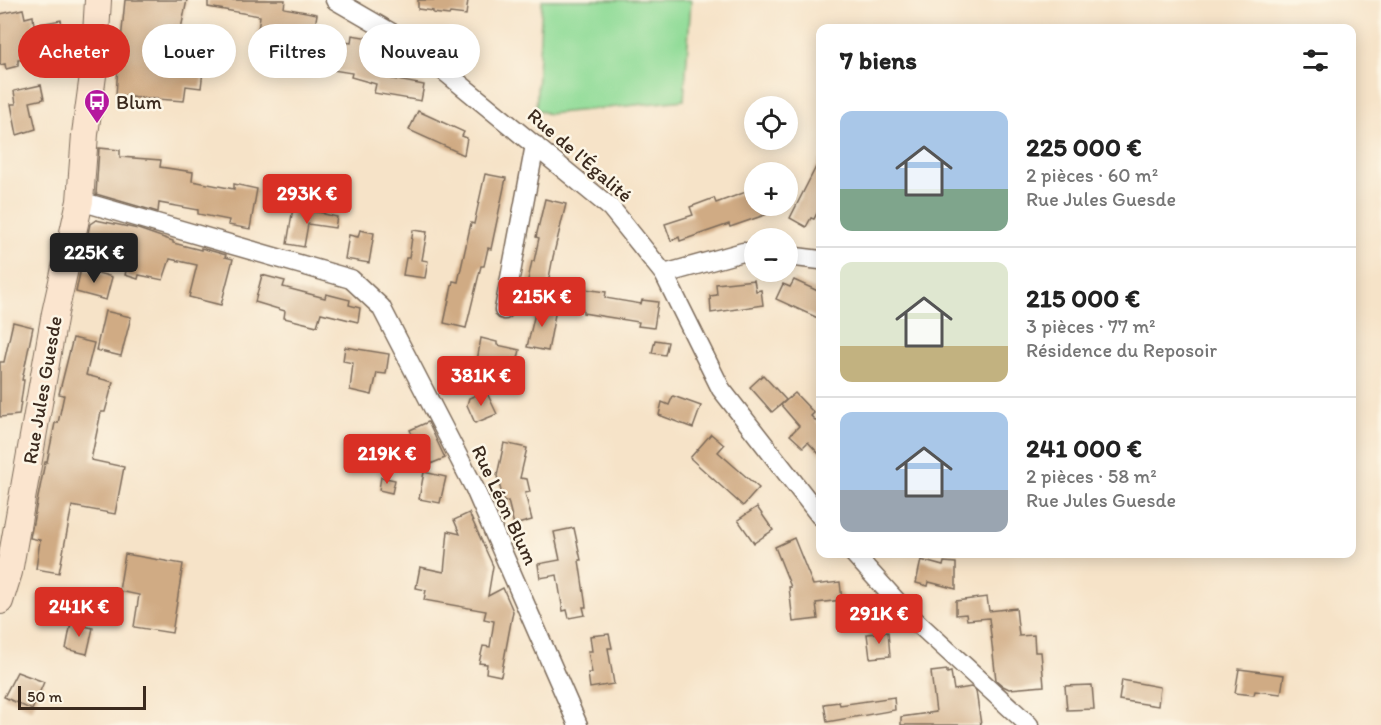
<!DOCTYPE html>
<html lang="fr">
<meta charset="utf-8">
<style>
body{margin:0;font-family:Itim,sans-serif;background:#f6f6f6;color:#222;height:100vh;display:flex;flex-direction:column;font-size:22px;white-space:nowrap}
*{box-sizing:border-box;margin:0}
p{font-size:20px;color:#767676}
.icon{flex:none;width:33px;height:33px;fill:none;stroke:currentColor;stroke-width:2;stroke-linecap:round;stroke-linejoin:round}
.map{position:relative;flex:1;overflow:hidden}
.panel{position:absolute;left:816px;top:24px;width:540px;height:534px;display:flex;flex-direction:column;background:#fff;border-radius:12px;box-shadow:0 3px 15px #0003}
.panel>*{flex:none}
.guide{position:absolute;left:18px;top:24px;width:570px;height:54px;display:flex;gap:12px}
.buttons{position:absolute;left:744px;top:96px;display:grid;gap:12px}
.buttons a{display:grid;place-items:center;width:54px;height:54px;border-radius:50%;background:#fff;box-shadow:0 3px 15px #0003;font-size:30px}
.scale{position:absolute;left:18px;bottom:15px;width:128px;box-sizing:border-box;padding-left:6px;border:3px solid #3b2a1e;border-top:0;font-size:16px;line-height:21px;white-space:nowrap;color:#3b2a1e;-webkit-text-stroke:4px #fcf5e5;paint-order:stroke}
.price{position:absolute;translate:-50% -51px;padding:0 14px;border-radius:6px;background:#d93025;color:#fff;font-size:20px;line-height:39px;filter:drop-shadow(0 2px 3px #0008)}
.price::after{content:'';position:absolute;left:50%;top:36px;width:18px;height:14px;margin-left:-9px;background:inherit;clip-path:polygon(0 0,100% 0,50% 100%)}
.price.active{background:#222;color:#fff}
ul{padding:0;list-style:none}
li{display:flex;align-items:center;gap:18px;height:150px;padding:0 24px}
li+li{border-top:2px solid #e0e0e0}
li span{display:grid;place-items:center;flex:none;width:168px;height:120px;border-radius:12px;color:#555}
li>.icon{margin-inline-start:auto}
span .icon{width:72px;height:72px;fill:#fffc;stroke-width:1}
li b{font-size:26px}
h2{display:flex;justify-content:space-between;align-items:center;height:72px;padding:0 24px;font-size:26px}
.chip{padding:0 21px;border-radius:27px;background:#fff;box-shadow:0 3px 15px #0003;font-size:21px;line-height:54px}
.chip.active{background:#d93025;color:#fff}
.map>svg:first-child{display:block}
.green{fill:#91dc98;stroke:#66835b;stroke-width:1.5}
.building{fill:#d0ab84}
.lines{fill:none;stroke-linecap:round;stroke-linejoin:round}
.street-casing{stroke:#7c6b5a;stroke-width:21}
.secondary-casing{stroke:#7c6b5a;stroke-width:28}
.street{stroke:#fff;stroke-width:18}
.secondary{stroke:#fbe5cf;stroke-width:26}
.labels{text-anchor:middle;stroke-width:5;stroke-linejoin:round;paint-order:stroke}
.poi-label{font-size:20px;fill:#3b2a1e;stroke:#fcf5e5;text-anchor:start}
.street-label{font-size:20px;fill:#3b2a1e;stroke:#fcf5e5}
</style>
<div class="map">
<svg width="1381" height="725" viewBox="0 0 1381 725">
<rect width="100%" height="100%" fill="#fcf5e5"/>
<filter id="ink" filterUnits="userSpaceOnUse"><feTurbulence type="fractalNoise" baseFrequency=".0167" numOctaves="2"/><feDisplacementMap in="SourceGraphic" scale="12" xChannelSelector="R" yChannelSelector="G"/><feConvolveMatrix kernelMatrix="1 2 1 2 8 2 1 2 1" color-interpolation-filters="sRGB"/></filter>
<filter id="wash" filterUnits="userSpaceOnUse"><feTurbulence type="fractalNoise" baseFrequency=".008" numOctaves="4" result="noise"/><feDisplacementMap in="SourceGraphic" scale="24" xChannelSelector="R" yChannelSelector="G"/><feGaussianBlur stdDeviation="1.35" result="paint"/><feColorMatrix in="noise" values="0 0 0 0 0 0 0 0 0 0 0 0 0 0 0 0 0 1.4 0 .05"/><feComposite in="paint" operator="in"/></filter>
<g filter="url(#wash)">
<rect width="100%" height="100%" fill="#f6e3c8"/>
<polygon class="green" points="542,0 691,0 684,100 548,114 536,109"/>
<g id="blocks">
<g class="building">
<polygon points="125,0 187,0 177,48 205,53 201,88 186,86 184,101 116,96 118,65 113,64 114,41 121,41"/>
<polygon points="208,0 285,0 284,8 317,14 313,38 351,43 352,35 376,39 374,54 396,58 392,79 424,85 421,101 374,93 376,84 351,77 352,73 314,67 315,62 284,57 286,49 256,44 260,16 208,7"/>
<polygon points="418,0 468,0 466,15 450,13 449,15 433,13 433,11 418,9"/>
<polygon points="23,9 25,18 33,16 34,25 61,20 65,37 59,39 64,70 48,73 45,55 18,60 18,66 6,69 5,64 0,65 0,14"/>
<polygon points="41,85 44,99 30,102 36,129 17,135 11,104 16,104 14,91"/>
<polygon points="418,111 464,132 462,136 467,138 464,155 409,130"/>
<polygon points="99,148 120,150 120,157 161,160 160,167 193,172 192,181 234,189 234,184 257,189 250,229 228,225 229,220 198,214 198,210 159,203 158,212 96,194"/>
<polygon points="820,159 820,207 814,219 811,218 806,227 790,218"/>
<polygon points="485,174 506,178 491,249 488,248 484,266 481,266 466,328 444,323 453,281 458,282 471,223 474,224"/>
<polygon points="754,189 754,206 785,206 785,208 730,227 729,224 680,241 679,237 671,241 665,224 693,215 690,207 714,198 716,203"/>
<polygon points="545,199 566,204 553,257 545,299 525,294 532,261 534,261 539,238 536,237"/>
<polygon points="293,208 324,213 324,214 337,217 335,228 308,224 304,247 287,244"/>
<polygon points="96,220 138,229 173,241 173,243 201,250 201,248 226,255 225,257 233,259 221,305 189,297 197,265 170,259 163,280 139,275 138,279 125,275 132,246 107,242 108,238 88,233 90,224"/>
<polygon points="360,230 374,233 369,263 345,259 349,235 358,237"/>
<polygon points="413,230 427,232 422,260 428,261 425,278 403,275 406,258 409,258"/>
<polygon points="81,268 112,277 106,300 76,292"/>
<polygon points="262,275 285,281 283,287 325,298 326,294 350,300 349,305 360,308 358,322 321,313 317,326 284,318 285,311 255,302"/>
<polygon points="754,280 756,291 761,290 763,305 711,313 710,296 717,295 716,284"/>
<polygon points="794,280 820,292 820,319 776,299 783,284 790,287"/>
<polygon points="584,289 606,292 605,298 641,304 642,300 658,302 654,328 638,326 639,322 583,313 583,310 573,306 575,291 583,292"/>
<polygon points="537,305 556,309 548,351 527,347"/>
<polygon points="105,311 131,317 121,356 96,350"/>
<polygon points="13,322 33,327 22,380 24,380 19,415 0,417 0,362 4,362"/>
<polygon points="73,338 94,343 86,375 113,382 105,412 101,412 91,460 124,467 115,514 72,506 59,573 36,569 40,540 30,538 45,462 47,462 55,423 58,423 64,395 59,394"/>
<polygon points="481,338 497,342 497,345 520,350 513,378 486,372 488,364 477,361"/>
<polygon points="655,340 668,342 665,355 652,353"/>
<polygon points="345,347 389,354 386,374 377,373 372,395 350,390 353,363 343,361"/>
<polygon points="763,375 786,400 772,412 750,387"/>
<polygon points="486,391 497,414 475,423 467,405 469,398"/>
<polygon points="795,393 814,413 811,416 820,425 820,455 808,442 803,447 790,435 799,426 781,405"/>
<polygon points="673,396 701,406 693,428 659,415 662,402 669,405"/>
<polygon points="428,422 445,458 418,469 421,454 410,430"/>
<polygon points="711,434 724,445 718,452 759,488 743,506 690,458"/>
<polygon points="504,443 527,448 520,478 527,479 530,492 525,493 532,520 514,525 508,501 504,502 497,476"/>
<polygon points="424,472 446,477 440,503 419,499"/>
<polygon points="381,477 395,480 392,493 379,490"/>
<polygon points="757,507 773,530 754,543 738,520"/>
<polygon points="469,513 493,566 488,596 503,588 513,611 501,676 486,673 487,664 479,663 483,646 490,647 494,621 484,619 486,611 424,600 426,590 416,588 420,567 444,572 448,531 460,534 454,520"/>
<polygon points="574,528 581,560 579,560 586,607 583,607 585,615 569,618 567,610 563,611 557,575 540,578 538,564 560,560 554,532"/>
<polygon points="794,538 813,585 840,582 842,600 816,603 818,619 793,622 789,587 791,587 775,547"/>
<polygon points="125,554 183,564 172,633 134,627 139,595 119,591"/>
<polygon points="921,560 943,566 944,562 956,563 956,589 929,582 928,586 916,583"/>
<polygon points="987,597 989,611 1016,608 1019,636 1034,635 1035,652 1041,652 1044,686 1009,689 1003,686 996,680 989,618 967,620 966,614 956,615 956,601"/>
<polygon points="71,623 93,628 87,654 66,649"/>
<polygon points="888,632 890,656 870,658 867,634"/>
<polygon points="609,634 612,648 608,648 614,684 590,688 588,673 592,673 588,651 592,651 590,636"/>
<polygon points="1239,669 1284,675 1281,694 1255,691 1254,695 1235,693"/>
<polygon points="947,670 947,673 951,672 954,690 971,687 976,691 981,725 901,725 901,717 936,712 931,672"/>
<polygon points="17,672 44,682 32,710 4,697"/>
<polygon points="1122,680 1160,687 1158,706 1119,700"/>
<polygon points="1092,685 1094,709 1067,710 1065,686"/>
<polygon points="894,697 895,710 827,722 824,704 839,702 840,705"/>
</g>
</g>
</g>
<g filter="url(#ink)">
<use href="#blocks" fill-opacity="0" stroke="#7c6b5a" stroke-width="1.5"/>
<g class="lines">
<defs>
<g id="street">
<polyline points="335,0 411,44 611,208 664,274 721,389 820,516"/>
<polyline points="80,201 351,279 381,307 474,487 578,725"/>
<polyline points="788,256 820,260"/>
<polyline points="664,274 743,252 754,253"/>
<polyline points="504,310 535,145"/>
<polyline points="854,554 910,616 1029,725"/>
</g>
<polyline id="secondary" points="0,601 9,572 55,313 80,201 85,134 94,68 98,0"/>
</defs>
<use href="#street" class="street-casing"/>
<use href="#secondary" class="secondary-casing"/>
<use href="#street" class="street"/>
<use href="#secondary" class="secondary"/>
</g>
</g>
<defs>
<symbol id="bus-pin" viewBox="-11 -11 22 30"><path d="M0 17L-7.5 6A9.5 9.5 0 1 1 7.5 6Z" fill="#b5179e" stroke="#fcf5e5"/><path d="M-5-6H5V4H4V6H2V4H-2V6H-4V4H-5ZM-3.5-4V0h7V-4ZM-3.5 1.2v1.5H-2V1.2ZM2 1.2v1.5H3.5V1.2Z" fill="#fff"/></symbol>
</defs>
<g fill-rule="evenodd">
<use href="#bus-pin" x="82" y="87" width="30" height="40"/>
</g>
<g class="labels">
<g class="poi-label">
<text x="116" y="109">Blum</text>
</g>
<g class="street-label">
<text transform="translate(580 155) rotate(41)" y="7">Rue de l'Égalité</text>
<text transform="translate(42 390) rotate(-80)" y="7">Rue Jules Guesde</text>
<text transform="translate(505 505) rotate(65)" y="7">Rue Léon Blum</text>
</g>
</g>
</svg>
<div class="buttons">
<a><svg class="icon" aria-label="locate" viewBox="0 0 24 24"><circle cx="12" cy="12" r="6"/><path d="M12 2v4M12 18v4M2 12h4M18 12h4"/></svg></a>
<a>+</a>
<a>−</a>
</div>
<div class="scale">50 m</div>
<b class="price" style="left:307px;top:225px">293K €</b>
<b class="price active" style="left:94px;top:284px">225K €</b>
<b class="price" style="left:542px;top:328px">215K €</b>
<b class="price" style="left:481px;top:407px">381K €</b>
<b class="price" style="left:387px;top:485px">219K €</b>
<b class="price" style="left:79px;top:638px">241K €</b>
<b class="price" style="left:879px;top:645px">291K €</b>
<div class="guide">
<a class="chip active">Acheter</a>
<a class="chip">Louer</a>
<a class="chip">Filtres</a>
<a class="chip">Nouveau</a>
</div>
<section class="panel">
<h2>7 biens<svg class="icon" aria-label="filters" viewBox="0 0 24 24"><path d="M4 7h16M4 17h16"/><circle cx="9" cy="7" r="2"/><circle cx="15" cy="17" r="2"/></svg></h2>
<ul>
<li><span style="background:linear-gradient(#a9c7e8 65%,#7fa58c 0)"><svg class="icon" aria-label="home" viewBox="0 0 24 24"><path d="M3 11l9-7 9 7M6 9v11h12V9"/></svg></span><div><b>225 000 €</b><p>2 pièces · 60 m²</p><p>Rue Jules Guesde</p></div></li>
<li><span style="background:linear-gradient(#dfe7d0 70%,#c2b280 0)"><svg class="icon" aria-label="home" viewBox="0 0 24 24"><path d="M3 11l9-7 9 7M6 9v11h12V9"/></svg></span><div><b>215 000 €</b><p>3 pièces · 77 m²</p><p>Résidence du Reposoir</p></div></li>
<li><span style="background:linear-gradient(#a9c7e8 65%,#9aa5b1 0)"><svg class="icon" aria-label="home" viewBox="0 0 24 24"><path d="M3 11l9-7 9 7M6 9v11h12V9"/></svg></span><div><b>241 000 €</b><p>2 pièces · 58 m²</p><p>Rue Jules Guesde</p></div></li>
</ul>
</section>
</div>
